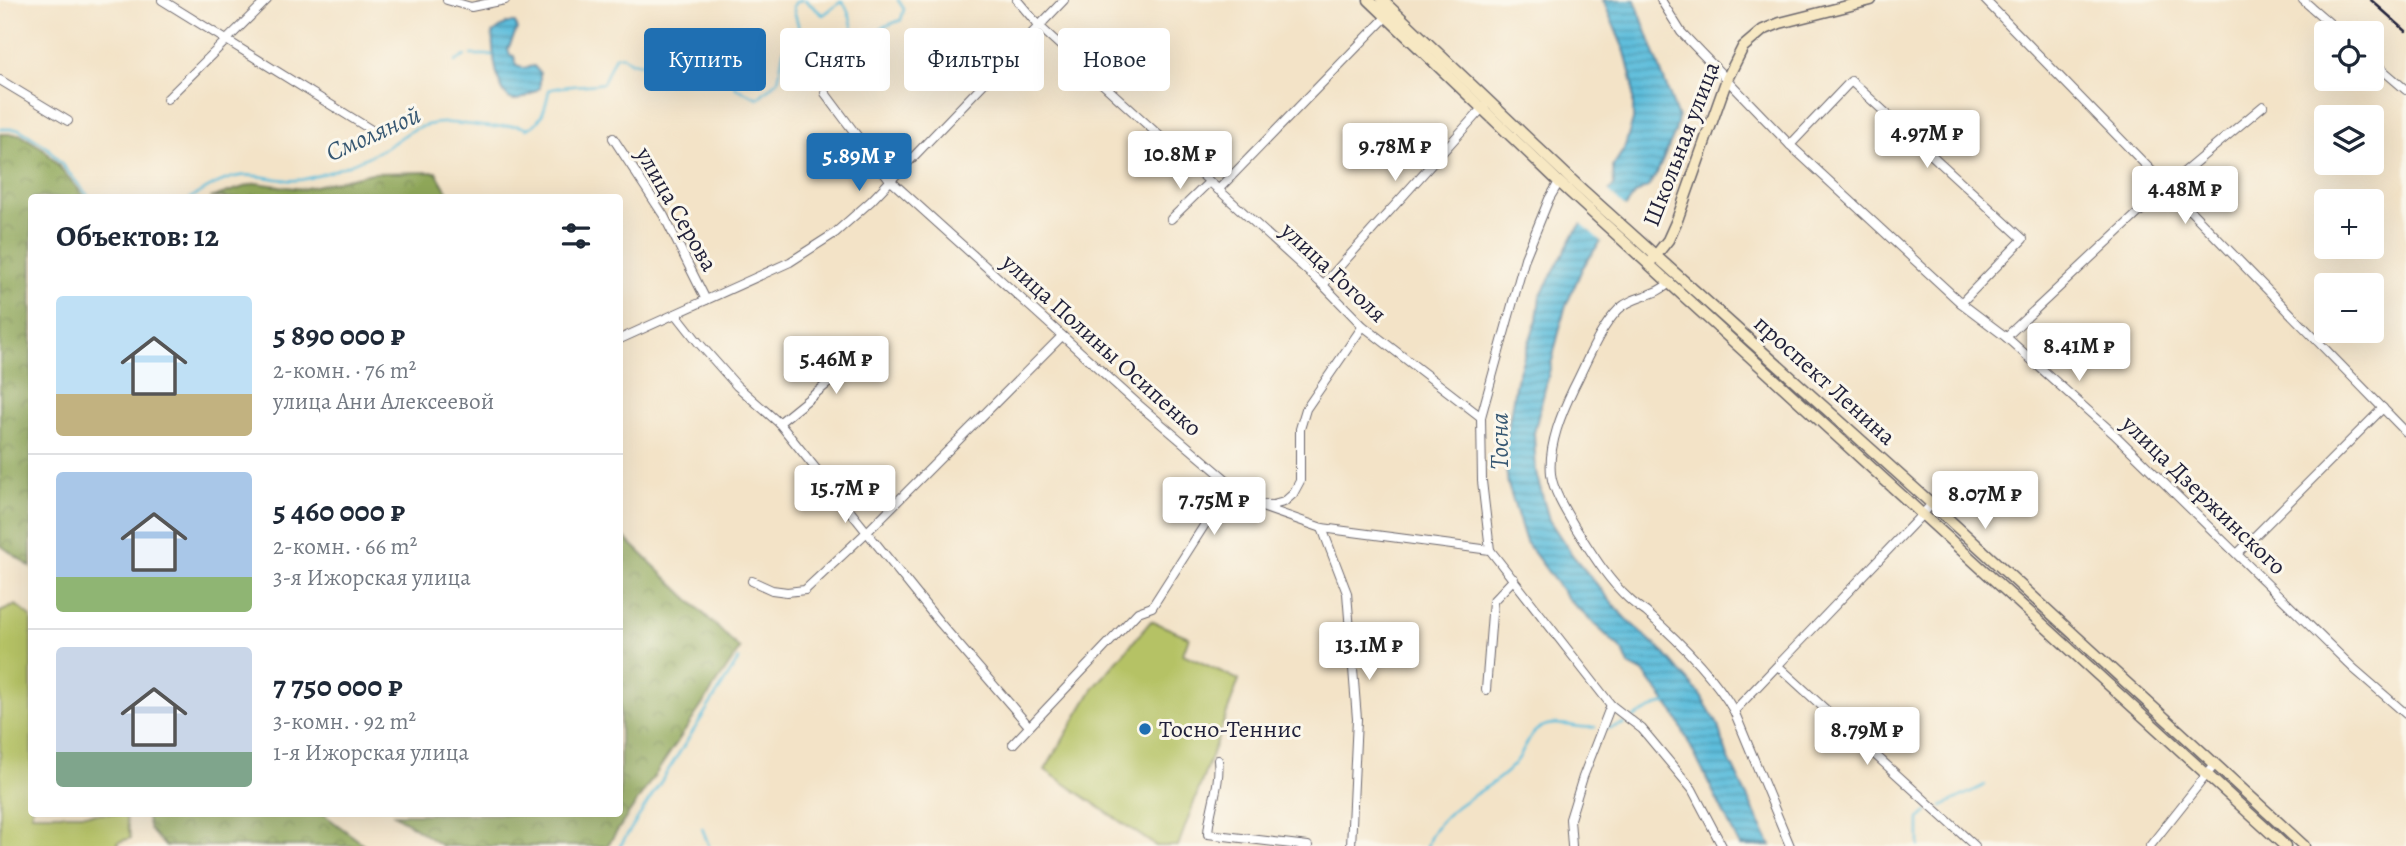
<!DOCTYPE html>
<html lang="ru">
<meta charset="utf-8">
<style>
body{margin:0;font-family:Alegreya,serif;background:#f6f6f7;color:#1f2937;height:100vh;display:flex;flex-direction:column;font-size:26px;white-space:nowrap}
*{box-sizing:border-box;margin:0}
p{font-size:23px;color:#747a83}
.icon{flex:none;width:38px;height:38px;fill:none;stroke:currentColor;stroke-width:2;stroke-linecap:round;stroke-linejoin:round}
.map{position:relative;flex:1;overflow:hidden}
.details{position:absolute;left:28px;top:194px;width:595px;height:623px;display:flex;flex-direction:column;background:#fff;border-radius:7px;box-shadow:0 7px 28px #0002}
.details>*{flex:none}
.hud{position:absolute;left:644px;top:28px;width:665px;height:63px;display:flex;gap:14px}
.tools{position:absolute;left:2314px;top:21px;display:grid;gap:14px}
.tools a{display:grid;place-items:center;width:70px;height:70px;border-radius:7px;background:#fff;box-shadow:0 7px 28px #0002;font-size:35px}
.price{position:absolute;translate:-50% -60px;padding:0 16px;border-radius:7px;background:#fff;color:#222;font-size:23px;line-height:46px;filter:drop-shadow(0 2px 4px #0008)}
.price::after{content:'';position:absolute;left:50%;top:42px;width:21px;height:16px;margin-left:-10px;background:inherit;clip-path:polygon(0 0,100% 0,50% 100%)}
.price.selected{background:#1f6fb2;color:#fff}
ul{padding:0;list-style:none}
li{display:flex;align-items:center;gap:21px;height:175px;padding:0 28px}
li+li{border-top:2px solid #e0e1e3}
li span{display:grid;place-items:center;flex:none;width:196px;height:140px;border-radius:7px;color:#555}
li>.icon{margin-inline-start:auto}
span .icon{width:84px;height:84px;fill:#fffc;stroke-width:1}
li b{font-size:30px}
h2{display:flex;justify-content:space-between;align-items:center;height:84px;padding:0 28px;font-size:30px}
.tag{padding:0 24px;border-radius:7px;background:#fff;box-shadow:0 7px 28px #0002;font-size:24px;line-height:63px}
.tag.selected{background:#1f6fb2;color:#fff}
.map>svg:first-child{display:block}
.forest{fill:url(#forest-crowns);stroke:#59654a;stroke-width:2}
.pitch{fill:#b5c265;stroke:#6c7250;stroke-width:2}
.water{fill:url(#water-rules);stroke:#40708b;stroke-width:2}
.pier{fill:#f3e3c7}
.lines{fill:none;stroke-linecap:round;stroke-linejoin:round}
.stream{stroke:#5dbddb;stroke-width:2.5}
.street-casing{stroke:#6b666c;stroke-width:10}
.secondary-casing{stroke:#6b666c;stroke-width:13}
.street{stroke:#fff;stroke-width:8}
.secondary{stroke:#f7e8c3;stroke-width:10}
.rail{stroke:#22223b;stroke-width:2.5}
.poi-dot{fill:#1f6fb2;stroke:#fbf7ec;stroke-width:2.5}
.labels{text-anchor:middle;stroke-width:6;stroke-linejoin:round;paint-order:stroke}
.street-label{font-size:24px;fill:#22223b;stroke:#fbf7ec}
.poi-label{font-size:24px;fill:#22223b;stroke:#fbf7ec;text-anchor:start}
.water-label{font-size:26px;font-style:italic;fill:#375873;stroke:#fbf7ec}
</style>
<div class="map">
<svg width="2406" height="846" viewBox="0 0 2406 846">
<defs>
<pattern id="forest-crowns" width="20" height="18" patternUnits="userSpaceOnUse" patternTransform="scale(1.75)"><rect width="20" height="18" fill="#90a85a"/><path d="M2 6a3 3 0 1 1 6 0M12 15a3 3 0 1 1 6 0" fill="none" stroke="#75884c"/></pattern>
<pattern id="water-rules" width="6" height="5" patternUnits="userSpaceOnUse" patternTransform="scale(1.75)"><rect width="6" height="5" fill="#5dbddb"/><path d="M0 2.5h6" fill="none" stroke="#4c99b3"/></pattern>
</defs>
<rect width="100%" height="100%" fill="#fbf7ec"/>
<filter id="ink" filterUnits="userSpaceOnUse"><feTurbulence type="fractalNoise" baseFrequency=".0143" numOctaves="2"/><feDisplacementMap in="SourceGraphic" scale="14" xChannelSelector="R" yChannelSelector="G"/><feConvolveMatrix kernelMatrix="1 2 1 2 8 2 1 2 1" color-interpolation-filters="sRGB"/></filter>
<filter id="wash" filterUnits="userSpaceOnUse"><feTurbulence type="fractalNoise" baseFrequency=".00686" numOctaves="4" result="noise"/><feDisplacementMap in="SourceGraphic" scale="28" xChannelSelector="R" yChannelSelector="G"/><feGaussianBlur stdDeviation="1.57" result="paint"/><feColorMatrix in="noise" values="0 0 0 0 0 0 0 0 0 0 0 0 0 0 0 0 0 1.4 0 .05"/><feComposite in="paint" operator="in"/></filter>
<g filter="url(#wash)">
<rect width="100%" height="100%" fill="#f3e3c7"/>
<g class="forest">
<polygon points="0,134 19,134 44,149 86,198 32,198 31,567 0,545"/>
<polygon points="436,172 451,198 210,198 256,183 302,189 372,173"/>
<polygon points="620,533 740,649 607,846 442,846 394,814 620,814"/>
<polygon points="146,814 323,814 366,846 165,846 150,830"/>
</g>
<g class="pitch">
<polygon points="16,605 31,617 32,814 125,814 131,838 118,842 119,846 0,846 0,612"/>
<polygon points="1151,621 1189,637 1183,654 1239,680 1178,846 1156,846 1045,770 1093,689"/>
</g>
<g class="water">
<polygon points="1603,0 1635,0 1678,118 1675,133 1657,173 1649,186 1635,194 1591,255 1582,269 1565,308 1534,433 1536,472 1549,520 1573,556 1624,617 1663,652 1699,693 1717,723 1728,757 1771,846 1740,846 1674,713 1644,673 1629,665 1623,651 1569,600 1526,542 1508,485 1504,452 1516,380 1537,319 1540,296 1575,232 1614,185 1613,166 1624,149 1633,120 1633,85 1625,52"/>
<path d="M507 23H515L517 29 508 49 510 55 514 56 516 66 523 68 534 66 540 73V88C533 92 523 101 514 100 497 99 491 47 493 33Z"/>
</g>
<polygon class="pier" points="1606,189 1628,210 1604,244 1579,221"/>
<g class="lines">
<g class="stream">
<path d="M805 0 823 15 842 1C853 14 850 29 858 41L872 38 883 27 901 20 904 9 898 0"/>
<polyline points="471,55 492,55"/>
<polyline points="455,62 465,56"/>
<polyline points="0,129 19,129 47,147 90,198"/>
<path d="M190 198C205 190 223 178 240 176 262 173 285 185 309 178 335 171 361 161 385 148 399 140 409 129 427 125 450 120 467 125 490 127 504 128 514 122 527 129 543 122 546 106 549 90 566 84 584 87 603 83L615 56H623L630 62 643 64 656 55C681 62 693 67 715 51L723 55 736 88 758 98 778 80C784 58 779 44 799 28L793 7 796 2 801 0"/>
<polyline points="1633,718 1658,705 1668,703"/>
<polyline points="1606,729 1624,724"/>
<polyline points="1942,806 1985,785"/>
<polyline points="702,828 709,846"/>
<polyline points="620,846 739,659"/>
<path d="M1427 846C1439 804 1490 794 1516 762 1525 751 1528 733 1542 727 1558 719 1578 730 1595 727"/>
<polyline points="1919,846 1919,819 1927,812"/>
</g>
</g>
</g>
<g filter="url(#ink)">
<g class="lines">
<defs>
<g id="street">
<polyline points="162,0 381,136"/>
<polyline points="447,0 471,7 505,0"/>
<polyline points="1017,0 1039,26 1323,285 1363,326 1481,417"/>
<polyline points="1661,0 1681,32 1790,145 1961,303 2006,337 2114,434 2353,668 2406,714"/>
<polyline points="1985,0 2406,432"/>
<polyline points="2303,0 2341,33"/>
<polyline points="2371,60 2406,90"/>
<polyline points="0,80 68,121"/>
<polyline points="825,93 890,180 1139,405 1256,505 1322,528 1490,550"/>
<polyline points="167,99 267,0"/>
<polyline points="613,138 664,216 706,300"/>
<polyline points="1790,145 1851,81 2023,239 1961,303"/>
<polyline points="1559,182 1549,199 1525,258 1481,417 1482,481 1490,550 1611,705 1642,729 1692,789 1722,846"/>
<polyline points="1218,190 1388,15"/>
<polyline points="1171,219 1208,183"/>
<path d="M1670 282C1656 297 1634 295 1619 309 1599 329 1587 362 1574 387 1562 412 1548 445 1551 474 1553 491 1566 512 1575 527 1591 552 1607 579 1629 599 1634 604 1640 608 1646 612 1678 640 1713 674 1734 711L1790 846"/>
<polyline points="1323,285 1485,105"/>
<polyline points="676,314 698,342 737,386 779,423 940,623 1028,725"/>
<polyline points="2006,337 2166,187 2263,106"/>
<polyline points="620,339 790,262 835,233 871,201 1064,0"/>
<polyline points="779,423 874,346"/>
<polyline points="1322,528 1347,593 1357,719 1351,846"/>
<polyline points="2237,554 2383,408"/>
<polyline points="752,581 772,590 787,592 805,590 868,531 1062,336"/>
<polyline points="1778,666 1975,846"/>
<polyline points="1486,690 1493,601 1514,579"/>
<polyline points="1734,711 1932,504"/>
<polyline points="1013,744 1138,612 1152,607 1207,521 1216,513 1232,504 1273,505 1284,502 1293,494 1300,481 1300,429 1306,409 1363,326"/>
<path d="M1218 760C1221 785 1209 809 1208 834L1308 846"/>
<polyline points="1572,846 1570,819 1583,777 1611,705"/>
<polyline points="2150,846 2215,764"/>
</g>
<g id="secondary">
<polyline points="1369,0 1559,182 2285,846"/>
<polyline points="1382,0 1577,185 1932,504 2304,846"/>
<polyline points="1653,259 1668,240 1677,220 1727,79 1743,47 1763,30 1780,23 1871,0"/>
</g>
</defs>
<use href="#street" class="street-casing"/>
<use href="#secondary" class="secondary-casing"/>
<use href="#street" class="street"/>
<use href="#secondary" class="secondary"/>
<polyline class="rail" points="2371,0 2406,31"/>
</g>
</g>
<circle class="poi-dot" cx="1145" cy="729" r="7"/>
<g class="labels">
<g class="street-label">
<text transform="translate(1681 144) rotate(-69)" y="8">Школьная улица</text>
<text transform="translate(677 209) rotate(60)" y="8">улица Серова</text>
<text transform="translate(1334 272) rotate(43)" y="8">улица Гоголя</text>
<text transform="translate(1102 345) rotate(42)" y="8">улица Полины Осипенко</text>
<text transform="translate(1825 380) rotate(42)" y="8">проспект Ленина</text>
<text transform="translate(2204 495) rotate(44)" y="8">улица Дзержинского</text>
</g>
<g class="poi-label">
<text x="1159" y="737">Тосно-Теннис</text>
</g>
<g class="water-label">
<text transform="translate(373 133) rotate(-24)" y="9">Смоляной</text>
<text transform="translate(1499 441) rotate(-90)" y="9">Тосна</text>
</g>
</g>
</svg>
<div class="tools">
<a><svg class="icon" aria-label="locate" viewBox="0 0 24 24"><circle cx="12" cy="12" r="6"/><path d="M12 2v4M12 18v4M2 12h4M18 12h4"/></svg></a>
<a><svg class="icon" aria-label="layers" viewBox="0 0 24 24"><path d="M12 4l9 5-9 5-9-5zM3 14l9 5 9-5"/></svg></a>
<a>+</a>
<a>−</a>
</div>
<b class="price" style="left:1927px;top:170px">4.97M ₽</b>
<b class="price" style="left:1395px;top:183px">9.78M ₽</b>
<b class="price" style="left:1180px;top:191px">10.8M ₽</b>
<b class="price selected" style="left:859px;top:193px">5.89M ₽</b>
<b class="price" style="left:2185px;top:226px">4.48M ₽</b>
<b class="price" style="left:2079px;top:383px">8.41M ₽</b>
<b class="price" style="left:836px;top:396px">5.46M ₽</b>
<b class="price" style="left:845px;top:525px">15.7M ₽</b>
<b class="price" style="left:1985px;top:531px">8.07M ₽</b>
<b class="price" style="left:1214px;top:537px">7.75M ₽</b>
<b class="price" style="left:1369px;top:682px">13.1M ₽</b>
<b class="price" style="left:1867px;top:767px">8.79M ₽</b>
<div class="hud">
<a class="tag selected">Купить</a>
<a class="tag">Снять</a>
<a class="tag">Фильтры</a>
<a class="tag">Новое</a>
</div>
<section class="details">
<h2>Объектов: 12<svg class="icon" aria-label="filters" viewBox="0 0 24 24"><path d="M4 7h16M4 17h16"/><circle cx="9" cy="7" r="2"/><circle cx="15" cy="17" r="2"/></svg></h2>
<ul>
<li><span style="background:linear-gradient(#bfe0f5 70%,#c2b280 0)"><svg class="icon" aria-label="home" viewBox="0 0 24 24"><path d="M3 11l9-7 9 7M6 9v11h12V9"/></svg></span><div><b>5 890 000 ₽</b><p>2-комн. · 76 m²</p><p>улица Ани Алексеевой</p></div></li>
<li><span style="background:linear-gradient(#a9c7e8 75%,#8fb573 0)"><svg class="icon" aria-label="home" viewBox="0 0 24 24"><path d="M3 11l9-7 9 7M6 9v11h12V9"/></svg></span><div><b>5 460 000 ₽</b><p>2-комн. · 66 m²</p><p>3-я Ижорская улица</p></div></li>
<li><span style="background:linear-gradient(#c9d6e8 75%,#7fa58c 0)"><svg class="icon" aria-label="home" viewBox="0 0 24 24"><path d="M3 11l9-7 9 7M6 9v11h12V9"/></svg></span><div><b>7 750 000 ₽</b><p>3-комн. · 92 m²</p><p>1-я Ижорская улица</p></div></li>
</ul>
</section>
</div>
